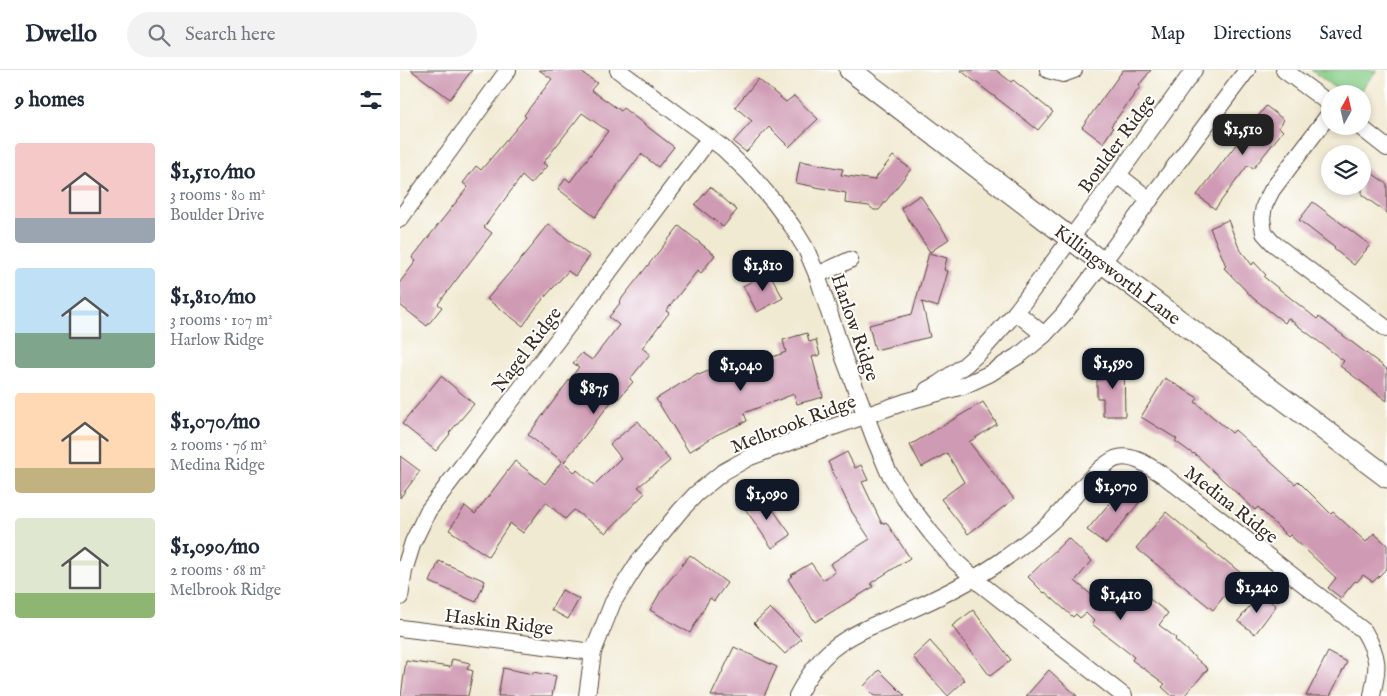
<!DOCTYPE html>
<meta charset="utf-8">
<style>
body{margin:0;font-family:"IM FELL English",serif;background:#f2f2f3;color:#1f2937;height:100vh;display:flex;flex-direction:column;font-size:19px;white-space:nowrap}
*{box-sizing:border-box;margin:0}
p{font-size:16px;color:#747a83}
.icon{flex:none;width:28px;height:28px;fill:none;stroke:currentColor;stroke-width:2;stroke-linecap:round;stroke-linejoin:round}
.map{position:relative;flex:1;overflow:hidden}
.side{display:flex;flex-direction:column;background:#fff;width:400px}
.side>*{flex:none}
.needle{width:32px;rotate:8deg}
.fabs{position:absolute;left:921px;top:15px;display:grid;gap:10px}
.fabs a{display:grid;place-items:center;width:50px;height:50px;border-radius:50%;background:#fff;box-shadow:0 2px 8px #0003;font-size:25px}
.price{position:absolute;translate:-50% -42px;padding:0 11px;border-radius:10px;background:#111827;color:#fff;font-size:16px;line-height:32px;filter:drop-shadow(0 1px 2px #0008)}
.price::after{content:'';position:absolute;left:50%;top:30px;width:15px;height:11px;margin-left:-8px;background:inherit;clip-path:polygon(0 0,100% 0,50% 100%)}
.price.active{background:#222;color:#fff}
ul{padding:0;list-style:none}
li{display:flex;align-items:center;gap:15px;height:125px;padding:0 15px}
li span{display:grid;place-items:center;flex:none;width:140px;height:100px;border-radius:5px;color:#555}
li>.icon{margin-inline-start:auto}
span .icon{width:60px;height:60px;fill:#fffc;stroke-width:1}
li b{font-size:21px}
h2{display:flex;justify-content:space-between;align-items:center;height:60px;padding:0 15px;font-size:21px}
header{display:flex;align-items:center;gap:30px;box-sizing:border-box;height:70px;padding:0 25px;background:#fff;border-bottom:1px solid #e0e1e3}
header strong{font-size:24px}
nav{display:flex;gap:28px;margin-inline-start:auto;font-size:18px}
.search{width:350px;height:45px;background:#f2f2f3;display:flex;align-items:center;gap:12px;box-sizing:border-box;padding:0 18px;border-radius:28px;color:#747a83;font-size:19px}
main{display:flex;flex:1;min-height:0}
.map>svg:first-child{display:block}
.green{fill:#86cd88;stroke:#607c53}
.building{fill:#cf9ab3}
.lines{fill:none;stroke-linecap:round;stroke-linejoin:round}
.minor-casing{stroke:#564739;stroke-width:18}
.tertiary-casing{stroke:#564739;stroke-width:23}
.minor{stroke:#fff;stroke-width:16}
.tertiary{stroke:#fff;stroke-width:21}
.labels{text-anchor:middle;stroke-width:4;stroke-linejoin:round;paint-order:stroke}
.street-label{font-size:19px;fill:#3b2a1e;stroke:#fff}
</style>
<header>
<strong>Dwello</strong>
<div class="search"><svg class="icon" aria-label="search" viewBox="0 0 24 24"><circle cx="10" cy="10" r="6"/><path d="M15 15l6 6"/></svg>Search here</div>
<nav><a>Map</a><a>Directions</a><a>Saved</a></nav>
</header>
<main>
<section class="side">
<h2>9 homes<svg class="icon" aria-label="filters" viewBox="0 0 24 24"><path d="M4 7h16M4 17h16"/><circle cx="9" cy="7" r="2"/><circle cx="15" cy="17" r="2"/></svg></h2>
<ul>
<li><span style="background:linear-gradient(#f6c9c9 75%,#9aa5b1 0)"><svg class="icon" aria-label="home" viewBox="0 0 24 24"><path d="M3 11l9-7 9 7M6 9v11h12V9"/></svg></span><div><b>$1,510/mo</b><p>3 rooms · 80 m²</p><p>Boulder Drive</p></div></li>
<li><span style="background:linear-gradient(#bfe0f5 65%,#7fa58c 0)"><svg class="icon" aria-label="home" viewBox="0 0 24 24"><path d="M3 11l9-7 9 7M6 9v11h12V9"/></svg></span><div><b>$1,810/mo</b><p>3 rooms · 107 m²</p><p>Harlow Ridge</p></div></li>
<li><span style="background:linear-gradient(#ffd9b3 75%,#c2b280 0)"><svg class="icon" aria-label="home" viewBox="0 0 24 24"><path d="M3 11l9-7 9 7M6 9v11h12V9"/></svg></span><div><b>$1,070/mo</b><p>2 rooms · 76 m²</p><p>Medina Ridge</p></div></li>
<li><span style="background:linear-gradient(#dfe7d0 75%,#8fb573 0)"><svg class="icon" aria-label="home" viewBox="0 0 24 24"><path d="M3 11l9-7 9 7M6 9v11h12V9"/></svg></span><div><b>$1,090/mo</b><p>2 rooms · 68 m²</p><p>Melbrook Ridge</p></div></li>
</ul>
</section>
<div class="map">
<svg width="987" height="626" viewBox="0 0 987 626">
<rect width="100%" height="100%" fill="#fff"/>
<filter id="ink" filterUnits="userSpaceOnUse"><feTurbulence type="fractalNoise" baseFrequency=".02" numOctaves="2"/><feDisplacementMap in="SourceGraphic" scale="10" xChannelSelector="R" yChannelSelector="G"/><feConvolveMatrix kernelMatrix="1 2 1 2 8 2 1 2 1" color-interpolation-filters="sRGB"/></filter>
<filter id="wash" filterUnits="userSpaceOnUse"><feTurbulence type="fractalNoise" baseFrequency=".0096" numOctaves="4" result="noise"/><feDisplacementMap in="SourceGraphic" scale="20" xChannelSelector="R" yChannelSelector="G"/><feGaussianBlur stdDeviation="1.12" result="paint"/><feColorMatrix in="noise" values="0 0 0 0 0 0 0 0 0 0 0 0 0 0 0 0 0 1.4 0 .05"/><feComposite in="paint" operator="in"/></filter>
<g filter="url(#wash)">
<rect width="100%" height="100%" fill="#f1ead3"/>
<polygon class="green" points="911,0 977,0 958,24 943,24"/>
<g id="blocks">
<g class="building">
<polygon points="11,0 72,0 50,29"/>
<polygon points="139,0 178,0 197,13 191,20 221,41 223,38 274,77 258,97 241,84 195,147 158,119 166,108 170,112 208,61 182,43 143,93 147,96 131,114 122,106 84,157 92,163 38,234 42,237 27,256 0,235 0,212 16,191 12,188 68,117 63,113 76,96 81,100 126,47 124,45 152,9"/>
<polygon points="560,0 596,0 611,12 613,10 653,42 638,60"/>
<polygon points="723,0 751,0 739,15 740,17 711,56 713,58 703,73 682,57"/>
<polygon points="358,9 386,32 394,26 418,49 389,77 369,57 346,82 333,72 352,51 335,37"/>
<polygon points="866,36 884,50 879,57 883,61 853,99 848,95 815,139 797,125"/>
<polygon points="493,86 511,99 479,140 474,140 469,136 445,133 446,123 396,113 400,91 443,99 441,105 474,110"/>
<polygon points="962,96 987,114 987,143 962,125"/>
<polygon points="310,117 337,140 323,157 295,135"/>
<polygon points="520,125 549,169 530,182 501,138"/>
<polygon points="913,132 970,175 954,195 934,179 935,178 899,150"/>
<polygon points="828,150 839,178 852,195 854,192 866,205 864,207 917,249 919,247 987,299 987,331 940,296 944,291 888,248 885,253 853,228 824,198 826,196 810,158"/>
<polygon points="148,154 190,186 175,206 168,201 137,236 123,256 87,229 134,174 133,173"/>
<polygon points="279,156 315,185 301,203 298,200 266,241 269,243 242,278 250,284 230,309 233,312 218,329 215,327 164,392 174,402 177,400 194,415 221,388 210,374 238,351 270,391 238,417 245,423 206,463 174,440 165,449 146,432 123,463 110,453 88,486 49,460 65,436 75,444 115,391 145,414 162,391 128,365 179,297 173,293 182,283 192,290 219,255 209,247 220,233 219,232"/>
<polygon points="529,183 547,188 544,200 548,201 538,237 522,232 530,267 475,280 469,255 512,244"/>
<polygon points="369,202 383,228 357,242 343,216"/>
<polygon points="407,263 409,272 416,270 420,285 412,287 423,327 397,334 394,324 344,343 347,351 316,365 289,382 256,329 298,303 299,305 322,295 324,298 342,292 344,298 386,282 383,270"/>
<polygon points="724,293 725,346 703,346 703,328 697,328 697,310 709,309 701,294"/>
<polygon points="41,306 74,334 49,363 50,364 36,381 2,354"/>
<polygon points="765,308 798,328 795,332 832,363 835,360 895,414 898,411 931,444 933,442 966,472 974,463 987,475 987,498 973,512 963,505 957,512 955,511 941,528 928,518 936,508 890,465 888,467 858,437 855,440 794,383 793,384 775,371 777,369 741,347"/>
<polygon points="583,332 597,354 569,372 614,429 568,464 541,429 564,412 547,383 522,397 510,375"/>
<polygon points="447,382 455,398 461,395 468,410 462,412 482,454 486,452 510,488 471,513 473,517 415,552 388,509 392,506 391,505 411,493 423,510 435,502 430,494 470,469 452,442 428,392"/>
<polygon points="0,386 20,401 0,428"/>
<polygon points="728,411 745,425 706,474 687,460"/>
<polygon points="362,424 391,465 372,478 344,437"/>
<polygon points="766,442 824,491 825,490 842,504 813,540 736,478"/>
<polygon points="668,468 692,491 675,511 694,527 719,544 738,520 768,543 759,555 776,568 775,570 808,599 784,626 772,626 762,617 765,614 732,590 734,587 692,554 694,551 686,543 680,548 676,544 673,547 645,522 644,523 628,507"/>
<polygon points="290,485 327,513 314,531 310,528 290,563 250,540 261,521"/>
<polygon points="39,491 85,511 76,532 30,512"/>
<polygon points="162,520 179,529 168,549 151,540"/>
<polygon points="860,523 876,536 855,564 838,551"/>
<polygon points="370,538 401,569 385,584 354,553"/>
<polygon points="573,540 611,590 590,606 552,556"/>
<polygon points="530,571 565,610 548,626 513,587"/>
<polygon points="334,577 377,597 364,626 311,626"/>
<polygon points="928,582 947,592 930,626 906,626"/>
<polygon points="52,589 70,593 67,599 73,601 68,626 1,626 6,591 50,597"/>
<polygon points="103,598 133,604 133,602 156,606 152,626 98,626"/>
<polygon points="479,600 505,626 474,626 464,616"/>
<polygon points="649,600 677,626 626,626"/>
</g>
</g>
</g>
<g filter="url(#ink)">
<use href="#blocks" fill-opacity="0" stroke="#564739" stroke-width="1"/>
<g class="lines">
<defs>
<g id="minor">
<polyline points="218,0 323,78 349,103 374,132 392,156 406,179 417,205 444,288 475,370 488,401 505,429 531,463 555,491 582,515 724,626"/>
<polyline points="648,0 663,4 674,0"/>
<polyline points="884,0 930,34"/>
<polyline points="930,43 872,120 864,136 862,148 864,163 873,173 987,259"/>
<polyline points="959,56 987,78"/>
<polyline points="718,105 750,130"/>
<polyline points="0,149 108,0"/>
<polyline points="417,205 450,190"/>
<polyline points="616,242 644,265"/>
<polyline points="527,320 538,314 565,295 585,277 616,242 718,105 794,0"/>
<polyline points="0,527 4,501 13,472 28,441 310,68"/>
<polyline points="0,558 193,582"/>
<polyline points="187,626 193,582 213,532 239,491 280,441 296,424 323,402 350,387 407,366 505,332 563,316 589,304 621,284 644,265 663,245 847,0"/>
<path d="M397 626C406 609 416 593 431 580 455 560 487 550 515 538 546 524 582 506 608 486 623 475 639 463 653 450 667 436 700 392 718 388 734 384 750 397 763 405L964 561C980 589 978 596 972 626"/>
</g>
<polyline id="tertiary" points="450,0 671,169 987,407"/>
</defs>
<use href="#minor" class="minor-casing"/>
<use href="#tertiary" class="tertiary-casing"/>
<use href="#minor" class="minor"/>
<use href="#tertiary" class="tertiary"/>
</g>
</g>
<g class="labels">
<g class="street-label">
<text transform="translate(716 73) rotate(-54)" y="7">Boulder Ridge</text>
<text transform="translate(718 204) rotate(37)" y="7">Killingsworth Lane</text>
<text transform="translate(456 257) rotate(71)" y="7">Harlow Ridge</text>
<text transform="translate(126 279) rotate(-53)" y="7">Nagel Ridge</text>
<text transform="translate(393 353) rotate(-21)" y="7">Melbrook Ridge</text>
<text transform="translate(832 434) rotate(38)" y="7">Medina Ridge</text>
<text transform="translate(99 551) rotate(7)" y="7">Haskin Ridge</text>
</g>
</g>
</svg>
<div class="fabs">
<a><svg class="needle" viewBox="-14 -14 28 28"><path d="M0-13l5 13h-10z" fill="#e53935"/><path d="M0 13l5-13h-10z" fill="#747a83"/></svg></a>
<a><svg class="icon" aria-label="layers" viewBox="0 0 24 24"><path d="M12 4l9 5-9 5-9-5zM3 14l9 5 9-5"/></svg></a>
</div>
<b class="price active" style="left:843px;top:86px">$1,510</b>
<b class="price" style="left:363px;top:222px">$1,810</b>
<b class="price" style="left:713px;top:320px">$1,590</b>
<b class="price" style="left:341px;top:322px">$1,040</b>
<b class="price" style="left:194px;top:345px">$875</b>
<b class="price" style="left:716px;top:443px">$1,070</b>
<b class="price" style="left:367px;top:451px">$1,090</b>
<b class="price" style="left:857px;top:544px">$1,240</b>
<b class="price" style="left:721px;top:551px">$1,410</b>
</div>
</main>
